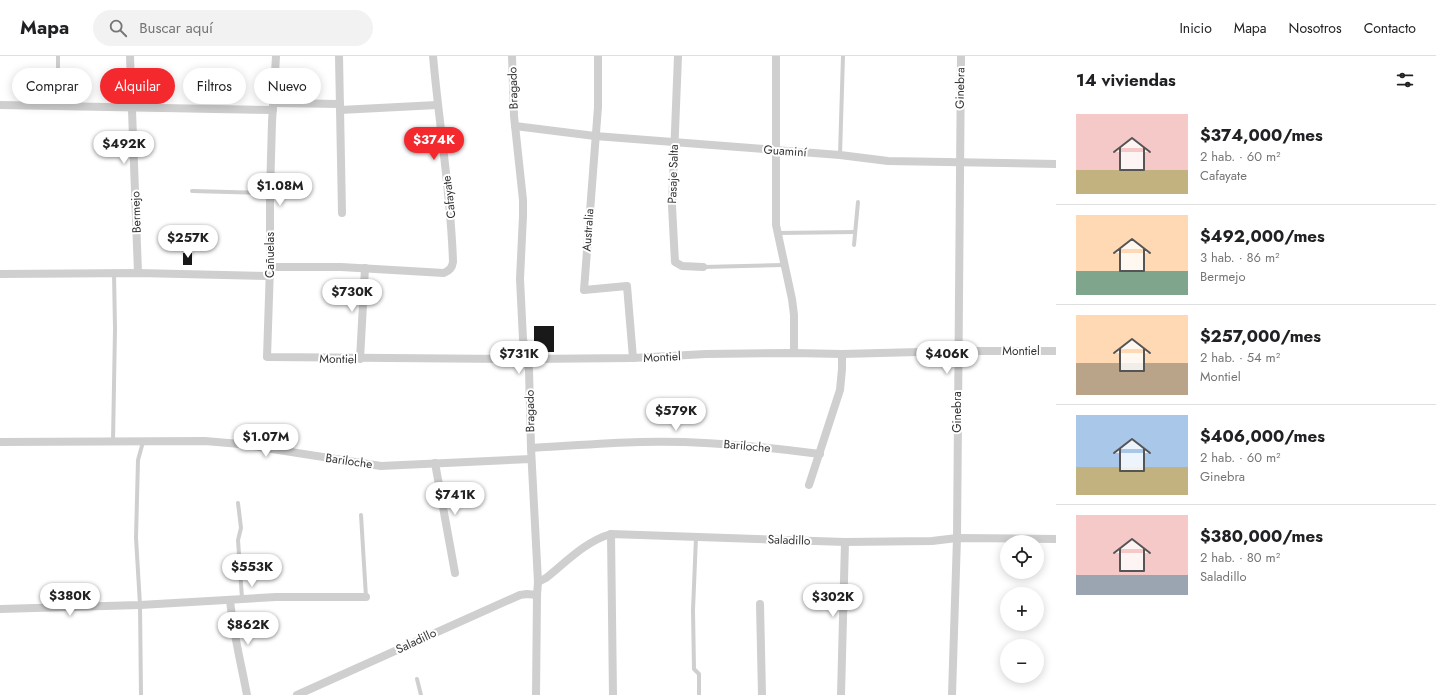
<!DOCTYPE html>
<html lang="es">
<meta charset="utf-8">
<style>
body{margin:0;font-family:Jost,sans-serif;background:#f2f2f2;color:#202124;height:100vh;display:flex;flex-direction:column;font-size:15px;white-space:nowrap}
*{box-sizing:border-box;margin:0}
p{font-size:13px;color:#757577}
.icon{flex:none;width:22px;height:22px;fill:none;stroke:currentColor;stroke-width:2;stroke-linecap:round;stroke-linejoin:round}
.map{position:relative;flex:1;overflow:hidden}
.sheet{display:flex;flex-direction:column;background:#fff;width:380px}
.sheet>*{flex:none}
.banner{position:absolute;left:12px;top:12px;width:380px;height:36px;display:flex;gap:8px}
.buttons{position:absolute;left:1000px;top:479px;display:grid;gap:8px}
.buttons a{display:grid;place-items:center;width:44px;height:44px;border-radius:50%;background:#fff;box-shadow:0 2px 10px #0003;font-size:20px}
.price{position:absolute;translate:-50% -34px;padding:0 9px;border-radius:14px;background:#fff;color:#222;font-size:13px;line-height:26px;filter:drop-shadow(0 1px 2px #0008)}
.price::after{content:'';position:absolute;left:50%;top:24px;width:12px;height:9px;margin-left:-6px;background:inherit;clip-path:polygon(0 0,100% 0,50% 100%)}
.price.selected{background:#f3292d;color:#fff}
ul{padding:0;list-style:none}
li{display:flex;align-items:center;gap:12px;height:100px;padding:0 20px}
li+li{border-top:1px solid #e0e0e0}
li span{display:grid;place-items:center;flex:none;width:112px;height:80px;border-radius:0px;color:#555}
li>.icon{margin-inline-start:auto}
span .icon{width:48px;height:48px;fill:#fffc;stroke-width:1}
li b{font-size:17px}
h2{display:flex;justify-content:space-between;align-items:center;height:48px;padding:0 20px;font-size:17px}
.tag{padding:0 14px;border-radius:18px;background:#fff;box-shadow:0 2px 10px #0003;font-size:14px;line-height:36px}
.tag.selected{background:#f3292d;color:#fff}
header{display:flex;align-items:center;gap:24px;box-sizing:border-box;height:56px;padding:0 20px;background:#fff;border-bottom:1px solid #e0e0e0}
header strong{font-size:19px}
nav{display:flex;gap:22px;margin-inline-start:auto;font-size:14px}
.search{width:280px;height:36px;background:#f2f2f2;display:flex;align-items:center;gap:10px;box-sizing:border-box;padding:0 14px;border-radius:22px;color:#757577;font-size:15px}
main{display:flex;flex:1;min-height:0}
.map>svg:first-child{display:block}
.building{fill:#191919}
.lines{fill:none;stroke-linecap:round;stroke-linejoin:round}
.service{stroke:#cfcfcf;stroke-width:4}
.minor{stroke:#cfcfcf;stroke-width:8}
.labels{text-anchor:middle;stroke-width:4;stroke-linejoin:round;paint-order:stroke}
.street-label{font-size:12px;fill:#323232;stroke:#fff}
</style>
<header>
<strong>Mapa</strong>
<div class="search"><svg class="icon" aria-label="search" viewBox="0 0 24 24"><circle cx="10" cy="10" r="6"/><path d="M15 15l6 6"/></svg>Buscar aquí</div>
<nav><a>Inicio</a><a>Mapa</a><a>Nosotros</a><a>Contacto</a></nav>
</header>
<main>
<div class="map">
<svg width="1056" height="639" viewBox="0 0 1056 639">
<rect width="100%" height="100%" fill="#fff"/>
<g class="building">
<rect x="183" y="197" width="9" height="12"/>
<rect x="534" y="270" width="20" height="26"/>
</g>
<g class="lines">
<g class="service">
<polyline points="58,50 58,0"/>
<polyline points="840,99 843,0"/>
<polyline points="192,135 270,137"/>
<polyline points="778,177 855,176"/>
<polyline points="854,189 858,146"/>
<polyline points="703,211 783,209"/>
<polyline points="113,385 115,273 114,217"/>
<polyline points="238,447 241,472 238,484 242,542"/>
<polyline points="361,459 366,541"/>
<polyline points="696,481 693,554 694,613 699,618 699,639"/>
<polyline points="417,623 421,639"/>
<polyline points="141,639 140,549 136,482 138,404 143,386"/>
</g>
<g class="minor">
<polyline points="130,0 138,217"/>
<polyline points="276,0 272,66 270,137 270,211 267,301 526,303 633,302 706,298 794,297 842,298 957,295 1056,295"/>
<polyline points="339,0 342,157"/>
<polyline points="512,0 514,60 523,144 523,160 520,223 523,283 529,314 531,392 538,526 537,539 536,639"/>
<polyline points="598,0 598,51 584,234 627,230 633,302"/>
<polyline points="678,0 672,150 675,206 682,210 703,211"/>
<polyline points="776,0 776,169 792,243 794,259 794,297"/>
<polyline points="274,47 340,48"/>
<polyline points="0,49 273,54"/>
<polyline points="340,54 437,49"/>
<polyline points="515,70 595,80 840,99 888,105 1056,108"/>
<path d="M270 211H341L444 217C450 214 452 212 453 206 451 137 439 69 433 0"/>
<polyline points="0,218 138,217 270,220"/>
<polyline points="360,303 365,212"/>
<polyline points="0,386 205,385 240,388 381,410 531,403"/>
<path d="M531 392C567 390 604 387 640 386 700 384 760 390 820 398"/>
<polyline points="435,407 455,517"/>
<polyline points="809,429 840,334 842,313 842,298"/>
<polyline points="611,478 613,639"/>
<path d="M538 526 546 522C566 506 586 485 611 478L845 486 932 485 957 482 1056 483"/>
<path d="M230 544C233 576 241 607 247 639"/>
<polyline points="760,548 762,639"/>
<polyline points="0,553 140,549 276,541 366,541"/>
<polyline points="297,639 520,539 527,538 537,539"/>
<polyline points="841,639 845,486"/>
<polyline points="952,639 957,482 961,0"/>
</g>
</g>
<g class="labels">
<g class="street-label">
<text transform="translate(513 32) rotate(-92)" y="4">Bragado</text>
<text transform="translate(960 32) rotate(-89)" y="4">Ginebra</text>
<text transform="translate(785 95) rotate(4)" y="4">Guaminí</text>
<text transform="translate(673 118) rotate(-88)" y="4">Pasaje Salta</text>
<text transform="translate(449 141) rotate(-97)" y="4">Cafayate</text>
<text transform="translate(136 156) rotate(-92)" y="4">Bermejo</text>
<text transform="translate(588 174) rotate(-86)" y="4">Australia</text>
<text transform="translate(270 199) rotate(-90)" y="4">Cañuelas</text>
<text x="1021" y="299">Montiel</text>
<text transform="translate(662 301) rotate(-3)" y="4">Montiel</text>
<text transform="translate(338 303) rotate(1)" y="4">Montiel</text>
<text transform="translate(530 355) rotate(-91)" y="4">Bragado</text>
<text transform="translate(957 356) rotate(-90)" y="4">Ginebra</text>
<text transform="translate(747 390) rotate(5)" y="4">Bariloche</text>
<text transform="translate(349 405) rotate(8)" y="4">Bariloche</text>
<text transform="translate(789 484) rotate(2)" y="4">Saladillo</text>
<text transform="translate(416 585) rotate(-25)" y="4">Saladillo</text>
</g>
</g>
</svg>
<div class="buttons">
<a><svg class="icon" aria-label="locate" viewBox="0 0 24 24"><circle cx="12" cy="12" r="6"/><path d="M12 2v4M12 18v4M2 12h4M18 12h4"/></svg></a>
<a>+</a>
<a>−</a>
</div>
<b class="price selected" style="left:434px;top:105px">$374K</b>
<b class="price" style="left:124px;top:109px">$492K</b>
<b class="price" style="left:280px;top:151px">$1.08M</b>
<b class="price" style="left:188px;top:203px">$257K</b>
<b class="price" style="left:352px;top:257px">$730K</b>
<b class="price" style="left:519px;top:319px">$731K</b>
<b class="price" style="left:947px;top:319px">$406K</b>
<b class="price" style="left:676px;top:376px">$579K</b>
<b class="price" style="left:266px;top:402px">$1.07M</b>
<b class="price" style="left:455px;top:460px">$741K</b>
<b class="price" style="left:252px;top:532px">$553K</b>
<b class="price" style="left:70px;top:561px">$380K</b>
<b class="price" style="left:833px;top:562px">$302K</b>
<b class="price" style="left:248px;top:590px">$862K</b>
<div class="banner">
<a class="tag">Comprar</a>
<a class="tag selected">Alquilar</a>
<a class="tag">Filtros</a>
<a class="tag">Nuevo</a>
</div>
</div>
<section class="sheet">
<h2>14 viviendas<svg class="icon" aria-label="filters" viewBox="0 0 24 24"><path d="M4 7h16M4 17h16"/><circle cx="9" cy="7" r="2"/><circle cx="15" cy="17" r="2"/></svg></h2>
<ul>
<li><span style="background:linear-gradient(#f6c9c9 70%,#c2b280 0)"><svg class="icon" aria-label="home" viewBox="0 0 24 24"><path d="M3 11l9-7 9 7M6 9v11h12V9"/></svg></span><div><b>$374,000/mes</b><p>2 hab. · 60 m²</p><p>Cafayate</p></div></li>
<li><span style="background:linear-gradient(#ffd9b3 70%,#7fa58c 0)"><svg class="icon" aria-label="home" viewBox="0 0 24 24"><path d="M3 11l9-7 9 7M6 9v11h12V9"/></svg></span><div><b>$492,000/mes</b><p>3 hab. · 86 m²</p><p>Bermejo</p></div></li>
<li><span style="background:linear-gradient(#ffd9b3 60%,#b9a48a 0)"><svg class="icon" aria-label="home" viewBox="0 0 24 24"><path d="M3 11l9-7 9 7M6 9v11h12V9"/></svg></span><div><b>$257,000/mes</b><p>2 hab. · 54 m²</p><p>Montiel</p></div></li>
<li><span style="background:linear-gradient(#a9c7e8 65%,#c2b280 0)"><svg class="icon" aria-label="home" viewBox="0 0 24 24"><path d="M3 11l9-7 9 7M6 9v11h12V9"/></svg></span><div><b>$406,000/mes</b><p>2 hab. · 60 m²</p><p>Ginebra</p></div></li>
<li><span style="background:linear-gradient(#f6c9c9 75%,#9aa5b1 0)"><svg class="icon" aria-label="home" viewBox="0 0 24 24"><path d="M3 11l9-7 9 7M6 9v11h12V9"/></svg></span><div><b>$380,000/mes</b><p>2 hab. · 80 m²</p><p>Saladillo</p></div></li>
</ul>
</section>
</main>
